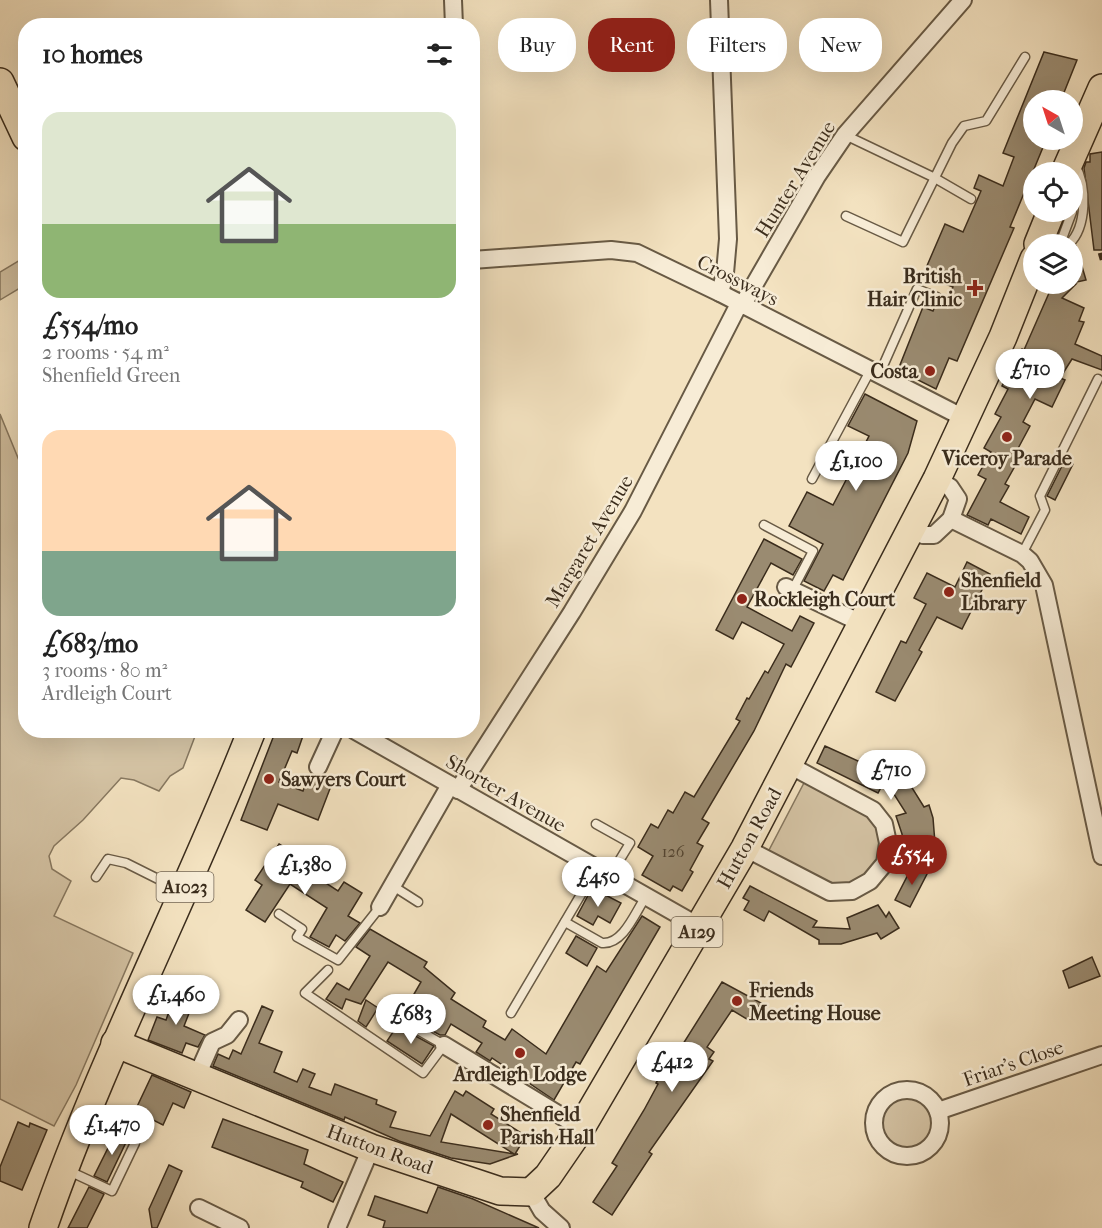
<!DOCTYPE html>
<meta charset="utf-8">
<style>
body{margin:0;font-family:"IM FELL French Canon",serif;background:#f6f6f6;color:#222;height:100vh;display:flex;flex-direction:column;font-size:22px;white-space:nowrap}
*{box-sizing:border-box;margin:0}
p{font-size:20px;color:#767676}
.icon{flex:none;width:33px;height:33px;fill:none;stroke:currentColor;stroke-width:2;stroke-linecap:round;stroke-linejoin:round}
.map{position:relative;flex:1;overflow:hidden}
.sheet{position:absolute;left:18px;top:18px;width:462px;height:720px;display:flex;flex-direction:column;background:#fff;border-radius:24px;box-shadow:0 6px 24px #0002}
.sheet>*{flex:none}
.hud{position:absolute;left:498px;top:18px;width:513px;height:54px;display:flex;gap:12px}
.needle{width:39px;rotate:321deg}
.buttons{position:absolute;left:1023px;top:90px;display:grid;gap:12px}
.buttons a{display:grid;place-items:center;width:60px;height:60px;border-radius:50%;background:#fff;box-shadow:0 6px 24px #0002;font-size:30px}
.price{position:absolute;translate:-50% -51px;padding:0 14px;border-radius:21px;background:#fff;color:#222;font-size:20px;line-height:39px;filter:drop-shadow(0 2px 3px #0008)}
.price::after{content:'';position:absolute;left:50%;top:36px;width:18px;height:14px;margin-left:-9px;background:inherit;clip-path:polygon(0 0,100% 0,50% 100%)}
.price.current{background:#8f2418;color:#fff}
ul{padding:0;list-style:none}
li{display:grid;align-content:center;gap:12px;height:318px;padding:0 24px}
li span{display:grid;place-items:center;height:186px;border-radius:18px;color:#555}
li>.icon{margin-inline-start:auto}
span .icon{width:108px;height:108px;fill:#fffc;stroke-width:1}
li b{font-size:26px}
h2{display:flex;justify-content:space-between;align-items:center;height:72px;padding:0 24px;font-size:26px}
.chip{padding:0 21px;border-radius:24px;background:#fff;box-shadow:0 6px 24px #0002;font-size:21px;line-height:54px}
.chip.current{background:#8f2418;color:#fff}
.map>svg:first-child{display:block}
.green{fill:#d4c3a4;stroke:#877860;stroke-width:1.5}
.building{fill:#9a8b71;stroke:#3a2c1c;stroke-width:1.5;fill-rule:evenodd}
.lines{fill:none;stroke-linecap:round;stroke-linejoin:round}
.service-casing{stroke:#685a45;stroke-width:11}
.minor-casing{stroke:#685a45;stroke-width:20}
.primary-casing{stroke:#3a2c1c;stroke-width:30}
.service{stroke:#f7ecd6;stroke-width:8}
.minor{stroke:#f7ecd6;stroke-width:16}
.primary{stroke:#f3e2c0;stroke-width:27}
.rail{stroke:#3a2c1c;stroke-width:4.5;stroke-dasharray:10 10;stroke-linecap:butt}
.poi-dot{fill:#8f2418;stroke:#f7ecd6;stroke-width:2}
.labels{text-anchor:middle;stroke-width:5;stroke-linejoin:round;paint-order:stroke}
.number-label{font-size:16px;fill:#524431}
.shield{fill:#f7ecd6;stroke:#736654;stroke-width:1.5}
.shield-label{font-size:18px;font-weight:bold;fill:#3a2c1c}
.street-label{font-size:20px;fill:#3a2c1c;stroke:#f7ecd6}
.poi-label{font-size:20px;font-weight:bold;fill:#3a2c1c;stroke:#f7ecd6;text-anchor:start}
</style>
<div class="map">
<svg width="1102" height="1228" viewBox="0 0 1102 1228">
<rect width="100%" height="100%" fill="#f3e2c0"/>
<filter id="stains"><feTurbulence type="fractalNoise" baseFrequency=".00333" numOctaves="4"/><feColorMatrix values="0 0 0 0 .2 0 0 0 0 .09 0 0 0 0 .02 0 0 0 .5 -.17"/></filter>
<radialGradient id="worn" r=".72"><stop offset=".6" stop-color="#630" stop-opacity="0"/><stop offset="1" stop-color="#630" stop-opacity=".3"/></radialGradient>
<g class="green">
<polygon points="25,257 25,285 0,300 0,272"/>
<polygon points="0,414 25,475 26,730 197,731 183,768 170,776 159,791 134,780 121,778 83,820 54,846 49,856 52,869 71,881 54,916 133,953 76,1085 54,1126 0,1099"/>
<path d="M805 781C832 794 890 813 883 853 881 861 873 871 869 878L832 889 767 854Z"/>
<circle cx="907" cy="1123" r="27"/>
</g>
<g class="building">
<polygon points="1044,52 1077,60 1061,100 1034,100 1034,140 1046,140 1010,227 1014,228 957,361 949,358 936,389 898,370 923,307 933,311 936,304 944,307 953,287 923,275 945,224 963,232 981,191 974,188 979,175 1003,186 1014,157 1003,153"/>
<polygon points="1102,152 1102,250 1094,250 1084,168 1086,162 1090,162 1090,154"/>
<polygon points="1076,246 1086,280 1072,283 1072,249"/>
<polygon points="1053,284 1076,284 1062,298 1084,308 1079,321 1084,322 1075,344 1102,356 1102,370 1072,359 1060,378 1065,380 1052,407 1035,399 1023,422 1030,426 1014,456 1019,459 1005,484 1009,486 1000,502 1029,517 1021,534 991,519 988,525 967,515 986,479 978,475 991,452 984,448 1001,417 995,414 1008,389 1002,386 1022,349 1024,350"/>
<polygon points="865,394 917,421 908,453 843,580 833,575 824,591 804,581 823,544 789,526 807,492 833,505 869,436 848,426"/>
<polygon points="1065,460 1073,464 1055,500 1047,496"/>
<polygon points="764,539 802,559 793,575 771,563 747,607 792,631 800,616 814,623 791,667 786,664 754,731 702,819 709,823 697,843 703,846 690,870 693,872 682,891 673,886 670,891 642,875 653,856 638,847 651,824 658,828 668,810 673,813 685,792 694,797 740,721 736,719 747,698 749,699 765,671 768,673 784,644 742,622 733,639 716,630"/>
<polygon points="967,562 990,574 962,629 937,617 919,650 922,652 895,701 876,692 901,641 906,643 926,604 914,598 927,573 955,587"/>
<polygon points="276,730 305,730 297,753 292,751 279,782 303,791 308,777 331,786 318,820 278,804 267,830 241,820"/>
<polygon points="825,746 902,781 906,778 924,807 929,805 933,818 936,856 908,858 907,852 904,852 902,834 896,816 906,813 885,780 878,793 817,763"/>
<polygon points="279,844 296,855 292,861 338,891 344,882 362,893 348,916 360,923 345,941 336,935 329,947 310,937 327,908 290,884 265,922 246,910 262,885 255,880"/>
<polygon points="913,865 928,872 910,907 895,900"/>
<polygon points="750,886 817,921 813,927 850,929 847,918 878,905 886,917 889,912 899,928 881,939 877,933 841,944 819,944 819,940 769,911 764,921 744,910 749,901 743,898"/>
<polygon points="592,888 621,903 610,923 598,916 593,925 577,916"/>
<polygon points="642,916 660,927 580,1064 576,1062 554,1100 492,1058 490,1061 476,1052 482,1043 451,1024 445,1035 440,1035 427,1028 438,1009 414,994 421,982 388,962 361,1004 346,999 342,1009 326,999 337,983 349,990 370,956 356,947 370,929 427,962 424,967 455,993 451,999 486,1021 483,1027 505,1040 512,1029 546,1054 597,966 606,972"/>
<polygon points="576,936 597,948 587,966 566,953"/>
<polygon points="1092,957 1100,976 1069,988 1063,971"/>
<polygon points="722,982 761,1003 750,1021 732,1010 707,1047 714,1052 709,1059 713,1061 649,1152 652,1154 612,1215 593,1202 617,1166 612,1163 644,1110 658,1084 656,1083 662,1073 667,1076 687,1046 683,1044"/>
<polygon points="176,992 195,998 184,1026 205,1035 198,1047 186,1043 182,1053 148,1040 157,1017 166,1020"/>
<polygon points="366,1000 378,1008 366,1027 358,1021"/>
<path d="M262 1006 273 1011 259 1043 282 1052 274 1072 297 1082 303 1069 315 1074 309 1087 331 1095 335 1084 377 1100 376 1104 396 1112 390 1127 430 1136 455 1091 463 1096 466 1091 494 1109 491 1114 526 1136 515 1154H518L490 1164 451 1158 399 1141 345 1117 344 1120 213 1066 218 1054 229 1059 233 1050 241 1054ZM451 1114 514 1154 441 1142Z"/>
<polygon points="397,1026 434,1046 422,1064 387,1041"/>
<polygon points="152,1075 191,1092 184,1108 173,1103 163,1125 135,1111"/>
<polygon points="223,1119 308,1150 304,1164 343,1182 333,1202 301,1187 303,1182 212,1147"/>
<polygon points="18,1122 29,1127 30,1123 47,1130 22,1190 0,1181 0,1167"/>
<polygon points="117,1130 129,1136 107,1182 94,1176"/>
<polygon points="169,1165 182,1171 157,1228 152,1228 149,1209"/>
<polygon points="89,1187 104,1194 87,1228 68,1228"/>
<polygon points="438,1187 473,1199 539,1228 383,1228 385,1221 368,1215 375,1196 427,1213"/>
</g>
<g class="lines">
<defs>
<g id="service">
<polyline points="845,135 933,177 971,199"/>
<polyline points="1072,209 1075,177"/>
<polyline points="846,216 903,242 952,143 964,126 986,121 1025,57"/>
<polyline points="1060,244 1072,212"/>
<path d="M1069 244C1087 227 1087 186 1075 165"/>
<polyline points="879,375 917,289 937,297"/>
<polyline points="812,479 870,371"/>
<polyline points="764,525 813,551 792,591"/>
<polyline points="1022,554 1045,510 1040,496 1098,379"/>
<polyline points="596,824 630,843 610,876"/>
<polyline points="96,877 108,859 126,863 180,890"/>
<polyline points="393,886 418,902"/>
<polyline points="279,914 302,929 297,937 338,960 380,907"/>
<path d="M565 922 602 943C623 945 635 913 645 898"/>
<polyline points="328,970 305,993 423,1073 444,1045 395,1017"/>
<polyline points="511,1013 596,869"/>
<polyline points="69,1171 112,1191 135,1143"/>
</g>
<g id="minor">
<polyline points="453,0 454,26"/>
<polyline points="719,0 728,239 725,273 720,293"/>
<polyline points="472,260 611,250 637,253 720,293 966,419"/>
<polyline points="742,306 817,176 845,135 963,0"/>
<polyline points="951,519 1022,554 1030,561 1044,585 1102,856"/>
<polyline points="910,530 923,535 934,535 951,519 958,499 950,487 937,479"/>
<polyline points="786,587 861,623"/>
<polyline points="354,730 700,927"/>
<polyline points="318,767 335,730"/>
<polyline points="458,790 572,612 633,511 739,304"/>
<polyline points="745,848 830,892 852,891 870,881 885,863 888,843 884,824 873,810 789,765"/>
<polyline points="380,907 450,785"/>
<polyline points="444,1045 581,1128"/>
<polyline points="196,1078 212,1042 227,1035 239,1020"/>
<circle cx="907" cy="1123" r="33"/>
<polyline points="938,1111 1102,1055"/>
<polyline points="531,1192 542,1211 561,1228"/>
<polyline points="199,1208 240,1228"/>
<polyline points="337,1228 371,1148"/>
</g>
<g id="primary">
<polyline points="0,82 26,137"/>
<polyline points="1065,172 1102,88"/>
<polyline points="1038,244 1051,212"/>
<polyline points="115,1043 371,1148 500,1191 531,1192 548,1176 581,1128 745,848 937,479 1003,337 1034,259"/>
<path d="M43 1228C102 1057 186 898 252 730"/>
</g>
</defs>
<use href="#service" class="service-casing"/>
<use href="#minor" class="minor-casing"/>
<use href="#primary" class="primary-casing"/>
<use href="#service" class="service"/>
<use href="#minor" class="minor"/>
<use href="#primary" class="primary"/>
<polyline class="rail" points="1100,253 1102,260"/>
</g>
<g class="poi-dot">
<path d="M972 279h6v6h6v6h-6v6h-6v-6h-6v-6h6z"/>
<circle cx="930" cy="371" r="6"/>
<circle cx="1007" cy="437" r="6"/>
<circle cx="949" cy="592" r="6"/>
<circle cx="742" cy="599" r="6"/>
<circle cx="269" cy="779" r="6"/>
<circle cx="737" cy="1001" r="6"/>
<circle cx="520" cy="1053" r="6"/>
<circle cx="488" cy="1125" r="6"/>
</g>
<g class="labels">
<g class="number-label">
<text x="673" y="857">126</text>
</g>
<g class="shield">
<rect x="156.5" y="872" width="57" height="30" rx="4.5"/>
<rect x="671.5" y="917" width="51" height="30" rx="4.5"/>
</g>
<g class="shield-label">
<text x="185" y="893">A1023</text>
<text x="697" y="938">A129</text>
</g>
<g class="street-label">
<text transform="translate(795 179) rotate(-58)" y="7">Hunter Avenue</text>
<text transform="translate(738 280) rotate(27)" y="7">Crossways</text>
<text transform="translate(589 541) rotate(-59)" y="7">Margaret Avenue</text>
<text transform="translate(506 793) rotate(30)" y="7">Shorter Avenue</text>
<text transform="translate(749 838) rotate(-61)" y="7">Hutton Road</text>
<text transform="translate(1013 1063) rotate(-19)" y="7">Friar's Close</text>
<text transform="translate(380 1149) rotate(20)" y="7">Hutton Road</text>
</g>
<g class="poi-label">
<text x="962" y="283" text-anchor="end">British<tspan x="962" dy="23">Hair Clinic</tspan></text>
<text x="918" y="378" text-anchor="end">Costa</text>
<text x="1007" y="465" text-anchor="middle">Viceroy Parade</text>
<text x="961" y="587">Shenfield<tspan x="961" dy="23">Library</tspan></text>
<text x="754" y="606">Rockleigh Court</text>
<text x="281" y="786">Sawyers Court</text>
<text x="749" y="997">Friends<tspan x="749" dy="23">Meeting House</tspan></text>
<text x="520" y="1081" text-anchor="middle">Ardleigh Lodge</text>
<text x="500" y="1121">Shenfield<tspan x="500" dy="23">Parish Hall</tspan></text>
</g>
</g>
<rect width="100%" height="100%" filter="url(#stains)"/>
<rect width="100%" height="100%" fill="url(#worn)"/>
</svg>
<div class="buttons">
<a><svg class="needle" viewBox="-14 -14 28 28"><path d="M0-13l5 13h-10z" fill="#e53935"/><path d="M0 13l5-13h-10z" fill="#767676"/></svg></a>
<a><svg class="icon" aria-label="locate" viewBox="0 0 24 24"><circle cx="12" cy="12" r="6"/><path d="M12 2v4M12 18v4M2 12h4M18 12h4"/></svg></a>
<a><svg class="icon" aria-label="layers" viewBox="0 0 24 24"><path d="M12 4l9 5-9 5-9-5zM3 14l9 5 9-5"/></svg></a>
</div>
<b class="price" style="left:1030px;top:400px">£710</b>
<b class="price" style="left:856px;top:492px">£1,100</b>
<b class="price" style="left:891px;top:801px">£710</b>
<b class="price current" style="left:912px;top:886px">£554</b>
<b class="price" style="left:305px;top:896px">£1,380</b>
<b class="price" style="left:598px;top:908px">£450</b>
<b class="price" style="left:176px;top:1026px">£1,460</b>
<b class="price" style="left:411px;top:1045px">£683</b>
<b class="price" style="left:672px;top:1093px">£412</b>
<b class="price" style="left:112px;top:1156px">£1,470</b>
<div class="hud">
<a class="chip">Buy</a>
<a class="chip current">Rent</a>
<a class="chip">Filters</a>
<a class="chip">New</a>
</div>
<section class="sheet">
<h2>10 homes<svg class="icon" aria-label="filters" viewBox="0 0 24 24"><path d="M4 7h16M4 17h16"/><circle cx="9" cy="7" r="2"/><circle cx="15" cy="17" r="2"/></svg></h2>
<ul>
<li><span style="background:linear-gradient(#dfe7d0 60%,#8fb573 0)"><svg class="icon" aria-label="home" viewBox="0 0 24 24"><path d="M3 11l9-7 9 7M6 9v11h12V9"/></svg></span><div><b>£554/mo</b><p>2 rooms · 54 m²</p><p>Shenfield Green</p></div></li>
<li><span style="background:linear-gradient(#ffd9b3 65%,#7fa58c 0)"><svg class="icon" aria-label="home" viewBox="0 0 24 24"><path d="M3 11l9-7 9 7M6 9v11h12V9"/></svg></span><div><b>£683/mo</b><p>3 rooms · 80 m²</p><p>Ardleigh Court</p></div></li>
</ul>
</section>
</div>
